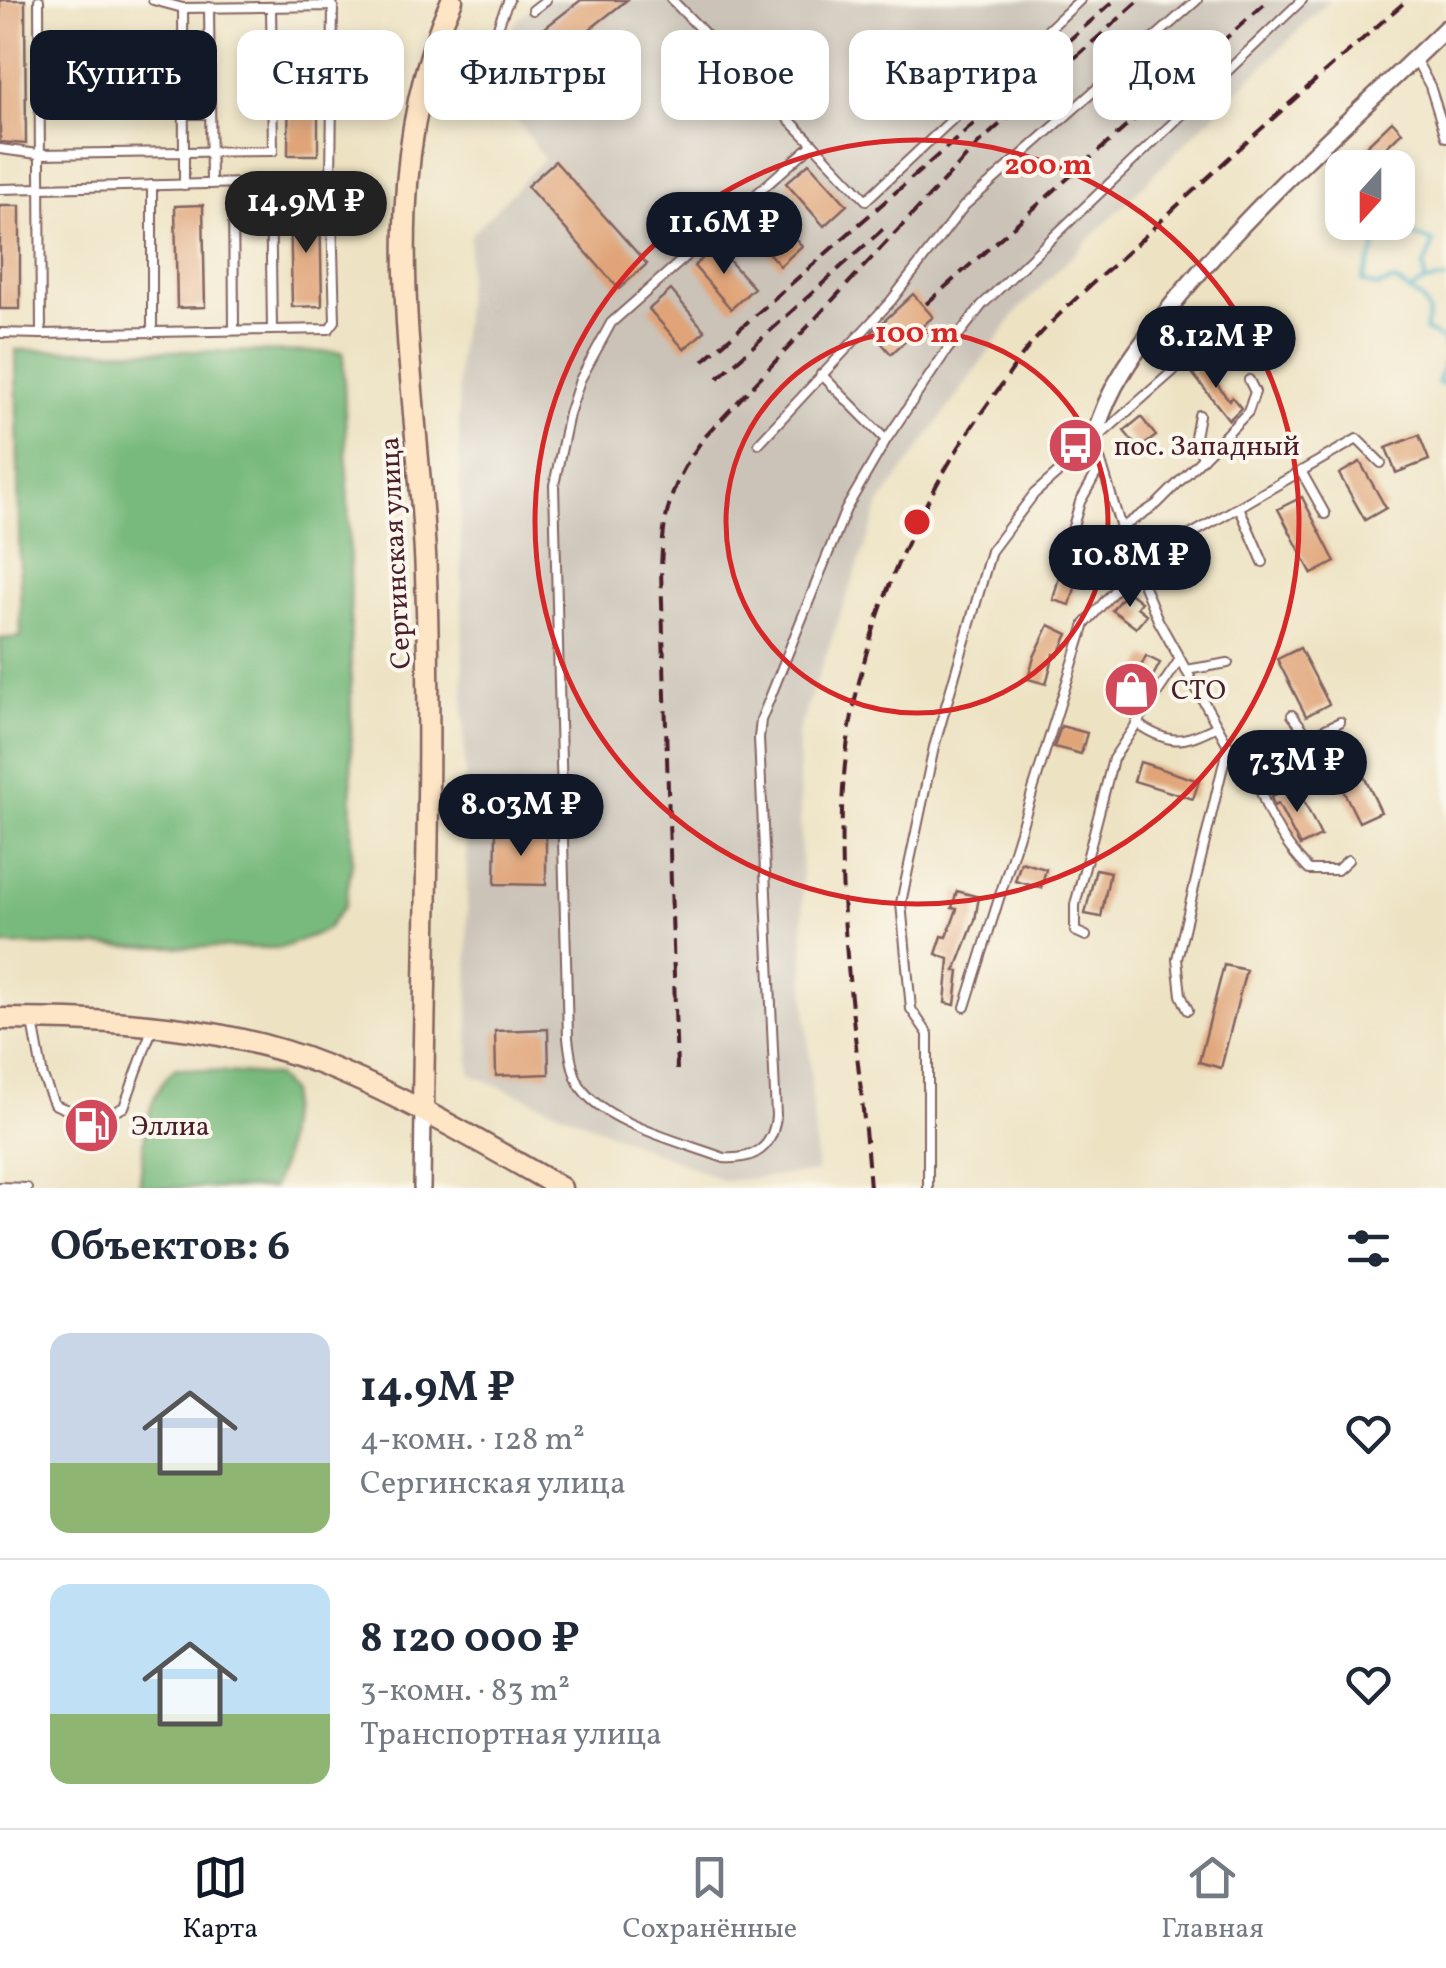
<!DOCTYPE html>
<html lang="ru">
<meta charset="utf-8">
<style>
body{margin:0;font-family:Vollkorn,serif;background:#f6f6f7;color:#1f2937;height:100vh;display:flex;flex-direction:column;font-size:38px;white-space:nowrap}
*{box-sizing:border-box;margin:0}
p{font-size:32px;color:#747a83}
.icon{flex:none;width:55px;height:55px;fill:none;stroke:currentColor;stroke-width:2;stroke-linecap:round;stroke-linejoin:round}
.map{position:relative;height:1188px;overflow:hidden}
.panel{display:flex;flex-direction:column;background:#fff;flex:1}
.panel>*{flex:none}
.banner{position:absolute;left:30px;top:30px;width:1388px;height:90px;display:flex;gap:20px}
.needle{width:65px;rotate:201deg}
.buttons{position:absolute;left:1325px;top:150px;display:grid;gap:20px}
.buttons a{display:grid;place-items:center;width:90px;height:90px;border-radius:20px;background:#fff;box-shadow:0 5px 15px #0003;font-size:50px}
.price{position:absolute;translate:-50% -85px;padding:0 22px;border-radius:35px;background:#111827;color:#fff;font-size:32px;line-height:65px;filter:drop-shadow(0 2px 5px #0008)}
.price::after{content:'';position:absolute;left:50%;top:60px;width:30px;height:22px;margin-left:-15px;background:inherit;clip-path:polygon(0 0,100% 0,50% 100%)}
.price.current{background:#222;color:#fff}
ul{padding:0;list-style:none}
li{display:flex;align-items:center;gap:30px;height:250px;padding:0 50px}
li+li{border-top:2px solid #e0e1e3}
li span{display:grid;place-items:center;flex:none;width:280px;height:200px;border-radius:20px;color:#555}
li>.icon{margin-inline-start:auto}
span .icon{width:120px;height:120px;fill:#fffc;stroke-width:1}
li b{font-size:42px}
h2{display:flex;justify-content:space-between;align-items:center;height:120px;padding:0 50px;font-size:42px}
.pill{padding:0 35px;border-radius:20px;background:#fff;box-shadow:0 5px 15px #0003;font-size:35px;line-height:90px}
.pill.current{background:#111827;color:#fff}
.tab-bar{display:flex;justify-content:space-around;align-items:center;height:140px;border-top:2px solid #e0e1e3;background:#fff;font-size:28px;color:#747a83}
.tab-bar a{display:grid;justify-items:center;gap:5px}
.tab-bar .current{color:#111827}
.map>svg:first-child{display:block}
.industrial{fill:#cbc3b8}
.forest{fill:#78ba7d;stroke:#616c54;stroke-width:2.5}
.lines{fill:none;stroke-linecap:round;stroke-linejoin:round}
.stream{stroke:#44afc3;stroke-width:4}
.building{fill:#e0a478}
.service-casing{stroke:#836360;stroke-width:12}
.minor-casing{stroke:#836360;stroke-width:20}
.secondary-casing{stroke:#836360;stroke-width:25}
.service{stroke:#fff;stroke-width:8}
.minor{stroke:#fff;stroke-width:15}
.secondary{stroke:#fee5c5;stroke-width:20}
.rail{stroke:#4a1f2b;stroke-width:4;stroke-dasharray:15 8;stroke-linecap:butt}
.ring{fill:none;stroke:#d62828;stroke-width:5}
.labels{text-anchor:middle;stroke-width:8;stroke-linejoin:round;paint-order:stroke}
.poi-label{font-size:28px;fill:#4a1f2b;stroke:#fbf7ec;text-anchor:start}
.street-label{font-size:28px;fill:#4a1f2b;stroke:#fbf7ec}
.centre{fill:#d62828;stroke:#fbf7ec;stroke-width:5}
.ring-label{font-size:30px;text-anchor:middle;font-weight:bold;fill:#d62828;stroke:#fbf7ec;stroke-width:8;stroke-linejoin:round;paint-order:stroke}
</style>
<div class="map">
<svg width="1446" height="1188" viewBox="0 0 1446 1188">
<rect width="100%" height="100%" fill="#fbf7ec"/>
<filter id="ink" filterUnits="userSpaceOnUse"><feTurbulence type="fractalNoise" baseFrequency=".01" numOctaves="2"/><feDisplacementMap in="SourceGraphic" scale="20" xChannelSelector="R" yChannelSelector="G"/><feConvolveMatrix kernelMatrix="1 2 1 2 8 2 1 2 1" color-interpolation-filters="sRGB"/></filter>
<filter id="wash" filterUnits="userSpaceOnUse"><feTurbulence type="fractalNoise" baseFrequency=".0048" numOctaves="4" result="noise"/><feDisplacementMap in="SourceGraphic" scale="40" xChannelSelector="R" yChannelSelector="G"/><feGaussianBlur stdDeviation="2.25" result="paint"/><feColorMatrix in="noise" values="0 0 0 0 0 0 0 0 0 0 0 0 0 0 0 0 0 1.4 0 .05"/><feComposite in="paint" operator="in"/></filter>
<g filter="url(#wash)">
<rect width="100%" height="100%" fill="#ede2c2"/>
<polygon class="industrial" points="542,0 1329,0 1019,309 881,502 798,732 805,991 817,1172 725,1181 470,1074 458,365 471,235 544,159 484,70 520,17"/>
<g class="forest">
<polygon points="16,350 343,352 350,567 352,862 345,905 326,930 281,948 0,945 0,639 21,637"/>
<path d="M176 1068 276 1076 290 1093 283 1159 273 1188H139C145 1147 142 1096 176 1068Z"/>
</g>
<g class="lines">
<g class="stream">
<polyline points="1336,161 1342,172"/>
<polyline points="1398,207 1411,235 1434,242 1424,266 1425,282"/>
<polyline points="1356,222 1355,234 1376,247 1362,281 1376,287 1395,281 1423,301 1429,314 1425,330 1443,340 1446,354"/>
<polyline points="1409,292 1425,282 1446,279"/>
<polyline points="1446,355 1438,383 1446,384"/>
</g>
</g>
<g id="blocks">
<g class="building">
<polygon points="0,0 25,0 26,144 0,142"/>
<polygon points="581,0 627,0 552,59 533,37"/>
<polygon points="289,53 318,53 318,155 288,155"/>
<polygon points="82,70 132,70 132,97 82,96"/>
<polygon points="1392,121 1402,132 1376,157 1365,147"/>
<polygon points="555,161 647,264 619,289 527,186"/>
<polygon points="809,163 847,205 824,226 786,183"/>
<polygon points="764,203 802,246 780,266 742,223"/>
<polygon points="320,204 322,306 292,307 290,205"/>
<polygon points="203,205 205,307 177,308 175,206"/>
<rect x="0" y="206" width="20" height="103"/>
<polygon points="716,246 754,288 731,309 694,266"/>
<polygon points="671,290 705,331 684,349 649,309"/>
<polygon points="913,294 933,317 891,354 872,332"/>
<polygon points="1236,328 1251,348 1234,362 1218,342"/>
<polygon points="1206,361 1215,372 1210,375 1229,400 1232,397 1241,408 1229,420 1192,373"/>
<polygon points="1141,417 1156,436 1139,449 1124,431"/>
<polygon points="1419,435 1429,460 1396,473 1386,448"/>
<polygon points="1360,462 1386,508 1365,520 1339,474"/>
<polygon points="1302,497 1335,562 1312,574 1278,509"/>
<polygon points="1061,569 1079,574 1070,605 1053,600"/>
<polygon points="1127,591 1141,602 1137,607 1147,615 1136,628 1112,610"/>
<polygon points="1049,625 1068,634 1058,656 1054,654 1046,684 1028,679 1034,657"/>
<polygon points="1300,648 1329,704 1306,716 1277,659"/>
<polygon points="1146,656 1160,663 1140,700 1118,688 1123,678 1133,683"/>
<polygon points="1061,726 1087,733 1081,754 1054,747"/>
<polygon points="1350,747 1381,812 1359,822 1327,758"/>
<polygon points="1140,762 1199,781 1193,799 1134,781"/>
<polygon points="1296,785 1321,836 1300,846 1278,804 1274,806 1271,797"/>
<polygon points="496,833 546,833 546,885 495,884"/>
<polygon points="1021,862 1046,869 1041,888 1015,881"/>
<polygon points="1096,869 1110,872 1101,917 1085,914"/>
<polygon points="957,891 979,897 975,920 955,971 959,971 955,1005 945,1003 949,959 936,954 942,936 947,937 957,909 952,908"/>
<polygon points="1224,965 1246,970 1221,1068 1199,1062"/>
<polygon points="548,1029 549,1074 496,1076 495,1031"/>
</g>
</g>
</g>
<g filter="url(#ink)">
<use href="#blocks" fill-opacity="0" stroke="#836360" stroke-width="2.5"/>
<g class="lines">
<defs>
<g id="service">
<path d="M509 0C493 33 492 43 512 74L533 60"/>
<path d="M672 0 813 144 611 323 580 380 569 414 554 485 568 1038C570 1054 572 1070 579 1084 599 1122 685 1143 724 1158 754 1160 773 1148 776 1116L759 738 761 720 846 509 886 440 947 350 982 305 1302 0"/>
<polyline points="209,7 211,184"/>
<polyline points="183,8 184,152 273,151 271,7"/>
<polyline points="533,10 546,0"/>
<polyline points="1415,58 1430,86 1446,137"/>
<polyline points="38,103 68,103"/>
<polyline points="183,114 209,114"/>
<polyline points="813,144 866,200 1080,0"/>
<polyline points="0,149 38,154 184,152 184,185"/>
<polyline points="270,183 272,329"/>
<polyline points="233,184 234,330"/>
<polyline points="0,189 331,181"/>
<polyline points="0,333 41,334 39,0"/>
<polyline points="152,333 152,185"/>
<polyline points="41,334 329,329 335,321 331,181 333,6 183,8 153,0"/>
<polyline points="821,374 886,440"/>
<polyline points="1094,439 1125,541 1158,620 1228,745 1177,959 1181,995 1188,1010"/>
<polyline points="759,443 891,301 964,206 1197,0"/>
<polyline points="1203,458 1248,412 1255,392 1249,380"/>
<polyline points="1301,471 1325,514"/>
<polyline points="1239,507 1263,562"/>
<polyline points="1121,528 1157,504 1203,458 1195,437 1199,415"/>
<polyline points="1072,534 1082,541 1125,541"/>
<polyline points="1065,555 1080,502 1101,465"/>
<polyline points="1186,670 1228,663"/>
<polyline points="1292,715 1309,737"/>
<path d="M1136 723C1169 745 1182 744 1217 726"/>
<polyline points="1225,758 1254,763 1340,722"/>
<path d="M1254 763C1261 806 1280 840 1309 870H1337L1348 860"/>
<polyline points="1086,936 1075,931 1075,905 1113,759 1180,659"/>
<polyline points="965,1007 1085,624 1136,566 1357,439 1381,463"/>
<path d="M33 1022 43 1077 54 1104C73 1114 105 1119 124 1107L152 1029"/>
<polyline points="0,1187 27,1188"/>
<polyline points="928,1188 928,1034 911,1009 901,903 934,747 991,551 1034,494 1207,341"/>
</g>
<g id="minor">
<path d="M1094 439C1108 382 1144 340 1180 295 1262 196 1354 117 1446 28"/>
<polyline points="422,1188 423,1111"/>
</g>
<g id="secondary">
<path d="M0 1019C109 1019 221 1024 324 1065 407 1098 484 1144 561 1188"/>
<path d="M423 1111C425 933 432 753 426 575 419 385 369 179 452 0"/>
</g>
</defs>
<use href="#service" class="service-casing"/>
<use href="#minor" class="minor-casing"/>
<use href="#secondary" class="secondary-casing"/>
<use href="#service" class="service"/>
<use href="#minor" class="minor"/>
<use href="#secondary" class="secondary"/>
<g class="rail">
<polyline points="926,304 1269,0"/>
<polyline points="703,361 1115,0"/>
<polyline points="718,378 883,229"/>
<path d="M677 1070 661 570C663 514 670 485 703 439L980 142 1140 0"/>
<path d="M870 1188C861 1062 838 937 842 811 846 659 908 512 997 391 1009 375 1020 357 1033 342 1066 305 1106 272 1143 238 1229 156 1318 78 1407 0"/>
</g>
</g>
</g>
<g class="ring">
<circle cx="917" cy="522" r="191"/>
<circle cx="917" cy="522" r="382"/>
</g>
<defs>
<symbol id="bus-disc" viewBox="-11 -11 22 22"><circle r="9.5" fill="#d1495b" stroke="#fbf7ec"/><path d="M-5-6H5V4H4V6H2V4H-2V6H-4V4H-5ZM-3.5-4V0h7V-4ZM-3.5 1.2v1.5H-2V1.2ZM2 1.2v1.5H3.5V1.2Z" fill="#fff"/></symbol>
<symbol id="shop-disc" viewBox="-11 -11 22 22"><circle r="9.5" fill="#d1495b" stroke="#fbf7ec"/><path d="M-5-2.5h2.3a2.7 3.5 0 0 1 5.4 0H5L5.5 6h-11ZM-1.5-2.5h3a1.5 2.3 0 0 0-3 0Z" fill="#fff"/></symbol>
<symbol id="fuel-disc" viewBox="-11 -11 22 22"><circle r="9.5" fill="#d1495b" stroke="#fbf7ec"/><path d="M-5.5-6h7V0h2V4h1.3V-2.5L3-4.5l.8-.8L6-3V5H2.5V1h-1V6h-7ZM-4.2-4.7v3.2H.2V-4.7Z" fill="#fff"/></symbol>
</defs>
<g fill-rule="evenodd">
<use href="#bus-disc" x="1044" y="414" width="63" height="63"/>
<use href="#shop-disc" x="1100" y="658" width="63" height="63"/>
<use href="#fuel-disc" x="60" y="1094" width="63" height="63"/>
</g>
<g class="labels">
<g class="poi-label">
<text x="1114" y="455">пос. Западный</text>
<text x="1171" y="699">СТО</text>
<text x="131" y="1135">Эллиа</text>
</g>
<g class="street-label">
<text transform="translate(394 553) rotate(-93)" y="10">Сергинская улица</text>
</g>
</g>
<circle cx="917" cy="522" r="15" class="centre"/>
<g class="ring-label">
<text x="1048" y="174">200 m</text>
<text x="917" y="342">100 m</text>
</g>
</svg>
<div class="buttons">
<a><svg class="needle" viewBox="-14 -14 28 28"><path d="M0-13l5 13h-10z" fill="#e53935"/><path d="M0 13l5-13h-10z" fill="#747a83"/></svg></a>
</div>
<b class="price current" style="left:306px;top:256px">14.9M ₽</b>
<b class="price" style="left:724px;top:277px">11.6M ₽</b>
<b class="price" style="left:1216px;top:391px">8.12M ₽</b>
<b class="price" style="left:1130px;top:610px">10.8M ₽</b>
<b class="price" style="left:1297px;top:815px">7.3M ₽</b>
<b class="price" style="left:521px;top:859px">8.03M ₽</b>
<div class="banner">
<a class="pill current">Купить</a>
<a class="pill">Снять</a>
<a class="pill">Фильтры</a>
<a class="pill">Новое</a>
<a class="pill">Квартира</a>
<a class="pill">Дом</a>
</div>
</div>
<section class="panel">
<h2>Объектов: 6<svg class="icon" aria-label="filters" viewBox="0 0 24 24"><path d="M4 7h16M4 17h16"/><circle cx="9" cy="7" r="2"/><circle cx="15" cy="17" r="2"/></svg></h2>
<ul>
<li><span style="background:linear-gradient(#c9d6e8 65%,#8fb573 0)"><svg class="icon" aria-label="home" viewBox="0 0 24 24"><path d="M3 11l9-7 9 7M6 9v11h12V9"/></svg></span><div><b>14.9M ₽</b><p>4-комн. · 128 m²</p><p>Сергинская улица</p></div><svg class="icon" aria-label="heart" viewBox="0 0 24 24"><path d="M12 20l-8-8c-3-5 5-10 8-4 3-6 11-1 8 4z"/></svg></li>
<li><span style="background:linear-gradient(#bfe0f5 65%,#8fb573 0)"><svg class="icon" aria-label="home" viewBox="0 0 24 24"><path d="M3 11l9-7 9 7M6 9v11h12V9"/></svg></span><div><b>8 120 000 ₽</b><p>3-комн. · 83 m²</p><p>Транспортная улица</p></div><svg class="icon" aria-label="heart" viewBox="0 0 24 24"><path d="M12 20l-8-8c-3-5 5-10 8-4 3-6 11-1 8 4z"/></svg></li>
</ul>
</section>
<nav class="tab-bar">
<a class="current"><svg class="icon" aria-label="map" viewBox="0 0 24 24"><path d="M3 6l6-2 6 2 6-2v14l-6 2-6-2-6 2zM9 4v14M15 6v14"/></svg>Карта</a>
<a><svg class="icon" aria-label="saved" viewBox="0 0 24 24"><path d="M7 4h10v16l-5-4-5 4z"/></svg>Сохранённые</a>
<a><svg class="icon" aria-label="home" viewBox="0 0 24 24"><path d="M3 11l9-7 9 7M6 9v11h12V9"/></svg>Главная</a>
</nav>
